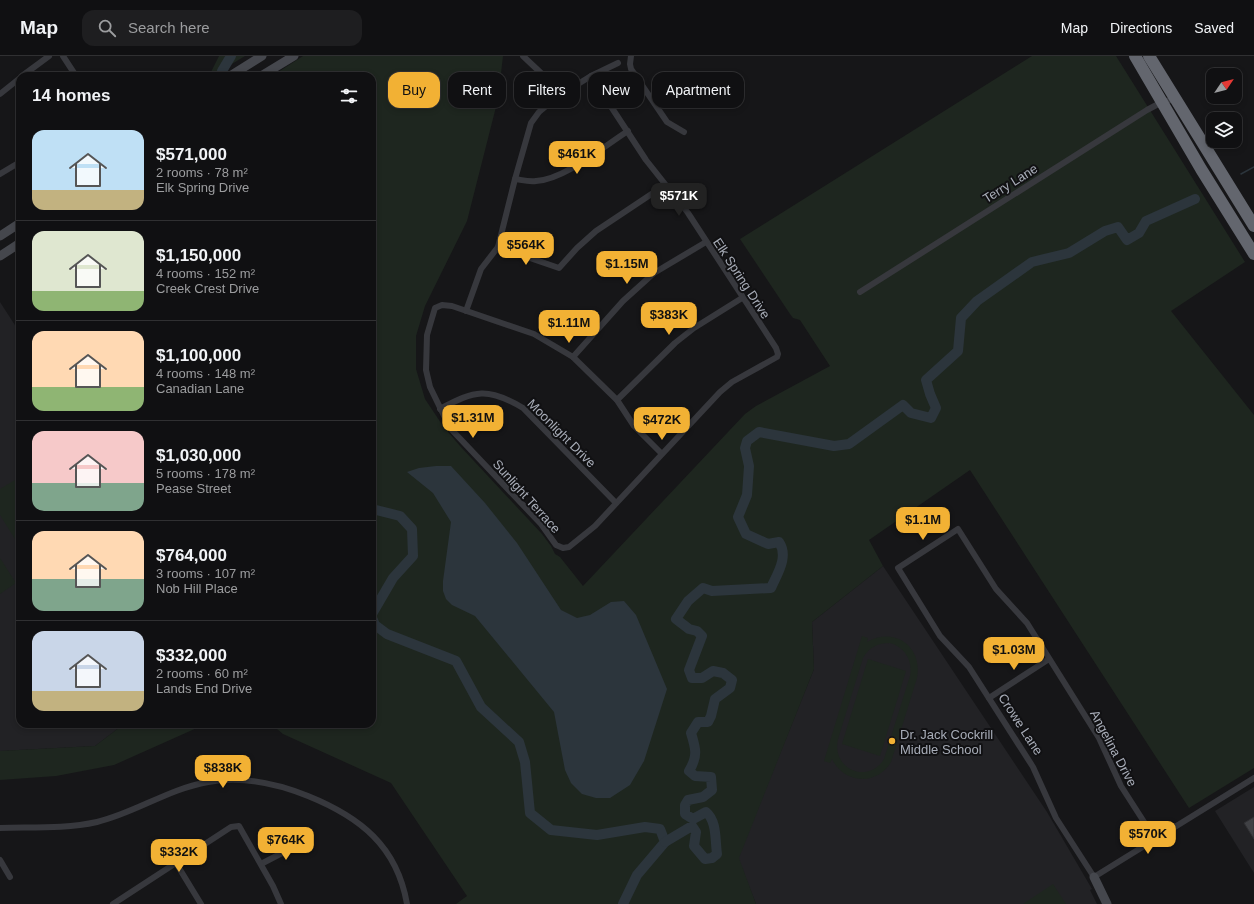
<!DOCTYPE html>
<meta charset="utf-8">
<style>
body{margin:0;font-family:Arial,sans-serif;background:#1e1e20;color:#f1f3f6;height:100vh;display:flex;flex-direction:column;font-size:15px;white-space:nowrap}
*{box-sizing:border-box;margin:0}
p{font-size:13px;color:#9c9d9f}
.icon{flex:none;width:22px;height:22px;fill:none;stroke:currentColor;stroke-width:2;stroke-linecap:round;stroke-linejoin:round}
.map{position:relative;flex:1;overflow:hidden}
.details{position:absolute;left:16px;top:16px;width:360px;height:656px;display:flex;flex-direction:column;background:#101012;border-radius:12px;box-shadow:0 2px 6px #0003,0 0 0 1px #303032}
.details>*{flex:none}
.banner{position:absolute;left:388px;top:16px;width:380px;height:36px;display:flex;gap:8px}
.needle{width:26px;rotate:55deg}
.tools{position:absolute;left:1206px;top:12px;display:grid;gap:8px}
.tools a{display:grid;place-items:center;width:36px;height:36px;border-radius:8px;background:#101012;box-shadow:0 2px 6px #0003,0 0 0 1px #303032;font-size:20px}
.price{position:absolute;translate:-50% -34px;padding:0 9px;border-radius:8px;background:#f2b134;color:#111;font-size:13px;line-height:26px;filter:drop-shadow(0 1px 2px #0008)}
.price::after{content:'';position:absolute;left:50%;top:24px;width:12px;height:9px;margin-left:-6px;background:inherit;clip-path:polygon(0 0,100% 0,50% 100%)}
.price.on{background:#222;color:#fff}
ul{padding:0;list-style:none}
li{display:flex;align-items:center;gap:12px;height:100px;padding:0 16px}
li+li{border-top:1px solid #303032}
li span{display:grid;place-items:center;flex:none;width:112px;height:80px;border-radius:12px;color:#555}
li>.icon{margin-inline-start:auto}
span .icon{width:48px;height:48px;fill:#fffc;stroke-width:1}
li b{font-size:17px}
h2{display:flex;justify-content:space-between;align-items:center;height:48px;padding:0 16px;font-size:17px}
.chip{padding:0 14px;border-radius:12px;background:#101012;box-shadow:0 2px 6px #0003,0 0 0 1px #303032;font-size:14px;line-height:36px}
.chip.on{background:#f2b134;color:#111}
header{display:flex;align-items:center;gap:24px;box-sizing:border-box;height:56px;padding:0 20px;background:#101012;border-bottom:1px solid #303032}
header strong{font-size:19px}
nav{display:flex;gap:22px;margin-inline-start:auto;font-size:14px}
.search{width:280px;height:36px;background:#1e1e20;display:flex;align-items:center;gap:10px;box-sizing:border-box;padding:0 14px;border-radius:12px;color:#9c9d9f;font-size:15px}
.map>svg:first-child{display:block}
.built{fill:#222225}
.green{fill:#1e261f;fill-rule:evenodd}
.water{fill:#2c353c}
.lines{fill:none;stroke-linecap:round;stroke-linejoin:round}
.stream{stroke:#2c353c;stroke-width:1.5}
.river{stroke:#2c353c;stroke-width:10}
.building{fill:#404145;stroke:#303034}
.street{stroke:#37383d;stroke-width:6}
.secondary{stroke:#45474d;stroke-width:9}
.highway{stroke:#63666e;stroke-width:12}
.poi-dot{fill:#f2b134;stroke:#111113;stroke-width:1.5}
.labels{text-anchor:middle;stroke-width:4;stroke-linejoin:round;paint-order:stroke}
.street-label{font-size:13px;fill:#a8adb8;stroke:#111113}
.poi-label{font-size:13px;fill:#a8adb8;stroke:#111113;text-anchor:start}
</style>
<header>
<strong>Map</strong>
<div class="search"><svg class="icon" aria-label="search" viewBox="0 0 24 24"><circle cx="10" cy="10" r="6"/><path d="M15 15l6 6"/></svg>Search here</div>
<nav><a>Map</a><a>Directions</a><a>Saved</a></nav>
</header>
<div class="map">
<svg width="1254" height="848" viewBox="0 0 1254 848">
<rect width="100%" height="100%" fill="#161618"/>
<g class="built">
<polygon points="0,246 20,277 20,668 124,668 95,690 0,695"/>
<polygon points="883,510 1047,756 1092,833 1090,834 1097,848 756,848 738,802 814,613 812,566"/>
<polygon points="1254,731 1254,817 1215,755"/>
</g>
<g class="green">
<polygon points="219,0 245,0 212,20 209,20"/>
<polygon points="303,0 503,0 498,43 467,165 425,250 416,280 416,313 425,343 443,370 460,390 542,478 551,490 555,498 560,501 583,530 745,358 756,350 830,310 800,264 793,262 790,258 740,183 1032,0 1116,0 1245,206 1171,255 1254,359 1254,712 1189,752 970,414 869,484 883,510 812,566 814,613 739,802 756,848 456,848 467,840 391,727 283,678 271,668 199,671 114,709 56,720 0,724 0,695 95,690 124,668 372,668 372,20 272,20"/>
<polygon points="20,421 20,491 0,459 0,433"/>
<polygon points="0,502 16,527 0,538"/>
<path d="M862 580 868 582 867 586C895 570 923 591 917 622L891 706C877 730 844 728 832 703L830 707 824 705ZM890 587C905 591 913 605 910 620L884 703C868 729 831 713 838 683L863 602C869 591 878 587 890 587Z"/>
<polygon points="868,603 906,615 880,700 842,688"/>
<polygon points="1053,828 1066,848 1023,848"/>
</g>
<polygon class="water" points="436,410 451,410 485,447 517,487 561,554 577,562 590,559 611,546 624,545 636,559 667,633 644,705 630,729 610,742 596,742 582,738 571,727 565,714 554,656 475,560 452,549 446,543 443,535 443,525 451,466 433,437 407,416 419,412"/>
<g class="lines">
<polyline class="stream" points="1241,118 1254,111"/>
<g class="river">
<polyline points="224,20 222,15 231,0"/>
<polyline points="372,453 400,460 412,473 413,500 393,522 372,558"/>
<polyline points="372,562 375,569 387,578 456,605 481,651 519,686 525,706 530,757 551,774 597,779 645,771 660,773 665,786 637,819 623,848"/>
<path d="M665 786 692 770 696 776 694 790 705 803 712 802 717 798C715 784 717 765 706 756L693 763 685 758V749L688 744 703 741 712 734 711 721 695 720 689 715C698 700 696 693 691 677L698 666H708L711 660 715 643 730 632 732 624 723 617 713 615 702 622H692L689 614 702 580 697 575 689 573 676 563 688 545 703 532 712 535 771 532C777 518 789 501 779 486L768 488 746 478 738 461 747 439 749 410 745 392 747 385 759 376 834 390 849 388 903 349 911 357 931 362 936 352 930 338 926 324 958 295 961 262 977 245 1032 206 1069 197 1105 175 1118 171 1127 184 1139 177 1146 165 1195 143"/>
</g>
</g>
<polygon class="building" points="1254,761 1254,783 1244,767"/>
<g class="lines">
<g class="street">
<polyline points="63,0 76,20"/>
<polyline points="523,0 541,17 557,41"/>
<polyline points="631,0 630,8 631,13 667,66 684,76"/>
<polyline points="22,20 49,0"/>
<polyline points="591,20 646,104 688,157 776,292 778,298 777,301 732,326 720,336 595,470 569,491 563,492 556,489 541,468 450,372 430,331 426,314 427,279 435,252 442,249 452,250 534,278 573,301 617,344 634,370 662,398"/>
<polyline points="0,38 20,22"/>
<polyline points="0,118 20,106"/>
<path d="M515 123C522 124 529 126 536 125 564 124 604 90 628 75"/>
<polyline points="498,191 559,212 577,192 596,175 665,129"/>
<polyline points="860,236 1147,54 1162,46 1175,43"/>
<polyline points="466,255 481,213 498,191 515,123 531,67 539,56 557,41 591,20 618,7"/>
<polyline points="573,301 623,245 654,217 706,186"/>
<polyline points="617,344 675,287 694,272 742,242"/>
<path d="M440 353C475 334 488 331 523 352L616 447"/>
<polyline points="989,642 1049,603"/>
<path d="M0 772C32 771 65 773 97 766 135 757 168 733 208 726 242 720 276 727 308 740 360 761 397 790 407 848"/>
<polyline points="1155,783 1121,730 1099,682 1027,567 996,533 958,473 898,512 940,580 969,611 1033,711 1056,762 1094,821 1254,722"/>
<polyline points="0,804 10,821"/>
<polyline points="176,807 201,848"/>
<polyline points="261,808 303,786"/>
<polyline points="113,848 231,771 239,770 273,830 281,848"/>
</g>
<g class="secondary">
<polyline points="230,20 262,0"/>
<polyline points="261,20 294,0"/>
<polyline points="0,180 20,167"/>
<polyline points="0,200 20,187"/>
<polyline points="1094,821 1107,848"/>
</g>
<g class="highway">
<polyline points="1135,0 1201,113 1254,198"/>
<polyline points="1149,0 1254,170"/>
</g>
</g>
<circle class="poi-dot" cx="892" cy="685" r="4"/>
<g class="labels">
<g class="street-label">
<text transform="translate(1010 127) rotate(-32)" y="5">Terry Lane</text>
<text transform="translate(742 222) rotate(57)" y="5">Elk Spring Drive</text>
<text transform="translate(562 377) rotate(45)" y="5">Moonlight Drive</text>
<text transform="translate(527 440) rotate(48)" y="5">Sunlight Terrace</text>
<text transform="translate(1021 668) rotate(57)" y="5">Crowe Lane</text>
<text transform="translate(1114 692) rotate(62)" y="5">Angelina Drive</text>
</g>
<g class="poi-label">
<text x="900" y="683">Dr. Jack Cockrill<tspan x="900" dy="15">Middle School</tspan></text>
</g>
</g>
</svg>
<div class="tools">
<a><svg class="needle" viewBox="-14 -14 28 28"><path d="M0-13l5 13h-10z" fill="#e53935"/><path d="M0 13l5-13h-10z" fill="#9c9d9f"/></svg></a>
<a><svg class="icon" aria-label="layers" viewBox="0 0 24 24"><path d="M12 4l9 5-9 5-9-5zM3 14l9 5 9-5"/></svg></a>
</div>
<b class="price" style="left:577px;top:119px">$461K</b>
<b class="price on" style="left:679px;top:161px">$571K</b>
<b class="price" style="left:526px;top:210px">$564K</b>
<b class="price" style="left:627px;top:229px">$1.15M</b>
<b class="price" style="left:669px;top:280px">$383K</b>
<b class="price" style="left:569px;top:288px">$1.11M</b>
<b class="price" style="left:473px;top:383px">$1.31M</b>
<b class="price" style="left:662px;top:385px">$472K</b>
<b class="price" style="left:923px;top:485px">$1.1M</b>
<b class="price" style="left:1014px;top:615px">$1.03M</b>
<b class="price" style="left:223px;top:733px">$838K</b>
<b class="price" style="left:1148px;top:799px">$570K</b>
<b class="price" style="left:286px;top:805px">$764K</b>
<b class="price" style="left:179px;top:817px">$332K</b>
<div class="banner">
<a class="chip on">Buy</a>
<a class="chip">Rent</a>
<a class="chip">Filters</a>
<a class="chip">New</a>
<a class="chip">Apartment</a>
</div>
<section class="details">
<h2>14 homes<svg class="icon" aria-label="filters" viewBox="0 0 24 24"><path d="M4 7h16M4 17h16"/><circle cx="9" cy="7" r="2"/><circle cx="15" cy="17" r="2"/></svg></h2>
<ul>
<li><span style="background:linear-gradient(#bfe0f5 75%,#c2b280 0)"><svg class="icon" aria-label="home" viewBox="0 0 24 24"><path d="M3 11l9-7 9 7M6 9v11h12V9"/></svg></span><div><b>$571,000</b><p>2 rooms · 78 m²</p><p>Elk Spring Drive</p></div></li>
<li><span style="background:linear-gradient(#dfe7d0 75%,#8fb573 0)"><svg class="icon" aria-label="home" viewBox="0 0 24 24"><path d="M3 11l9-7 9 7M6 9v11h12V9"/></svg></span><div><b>$1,150,000</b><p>4 rooms · 152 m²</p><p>Creek Crest Drive</p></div></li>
<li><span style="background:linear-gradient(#ffd9b3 70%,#8fb573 0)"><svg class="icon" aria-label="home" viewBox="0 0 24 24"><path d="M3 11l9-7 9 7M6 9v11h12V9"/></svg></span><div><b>$1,100,000</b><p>4 rooms · 148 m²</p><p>Canadian Lane</p></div></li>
<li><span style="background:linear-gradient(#f6c9c9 65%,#7fa58c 0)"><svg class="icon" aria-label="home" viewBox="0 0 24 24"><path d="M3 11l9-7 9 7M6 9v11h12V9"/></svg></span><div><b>$1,030,000</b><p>5 rooms · 178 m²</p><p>Pease Street</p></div></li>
<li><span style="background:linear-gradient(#ffd9b3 60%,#7fa58c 0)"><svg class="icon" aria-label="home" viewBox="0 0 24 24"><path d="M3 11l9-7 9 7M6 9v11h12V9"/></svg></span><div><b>$764,000</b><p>3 rooms · 107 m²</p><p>Nob Hill Place</p></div></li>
<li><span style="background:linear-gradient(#c9d6e8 75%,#c2b280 0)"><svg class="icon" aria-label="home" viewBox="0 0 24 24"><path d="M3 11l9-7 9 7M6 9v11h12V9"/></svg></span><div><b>$332,000</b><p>2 rooms · 60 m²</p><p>Lands End Drive</p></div></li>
</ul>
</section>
</div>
